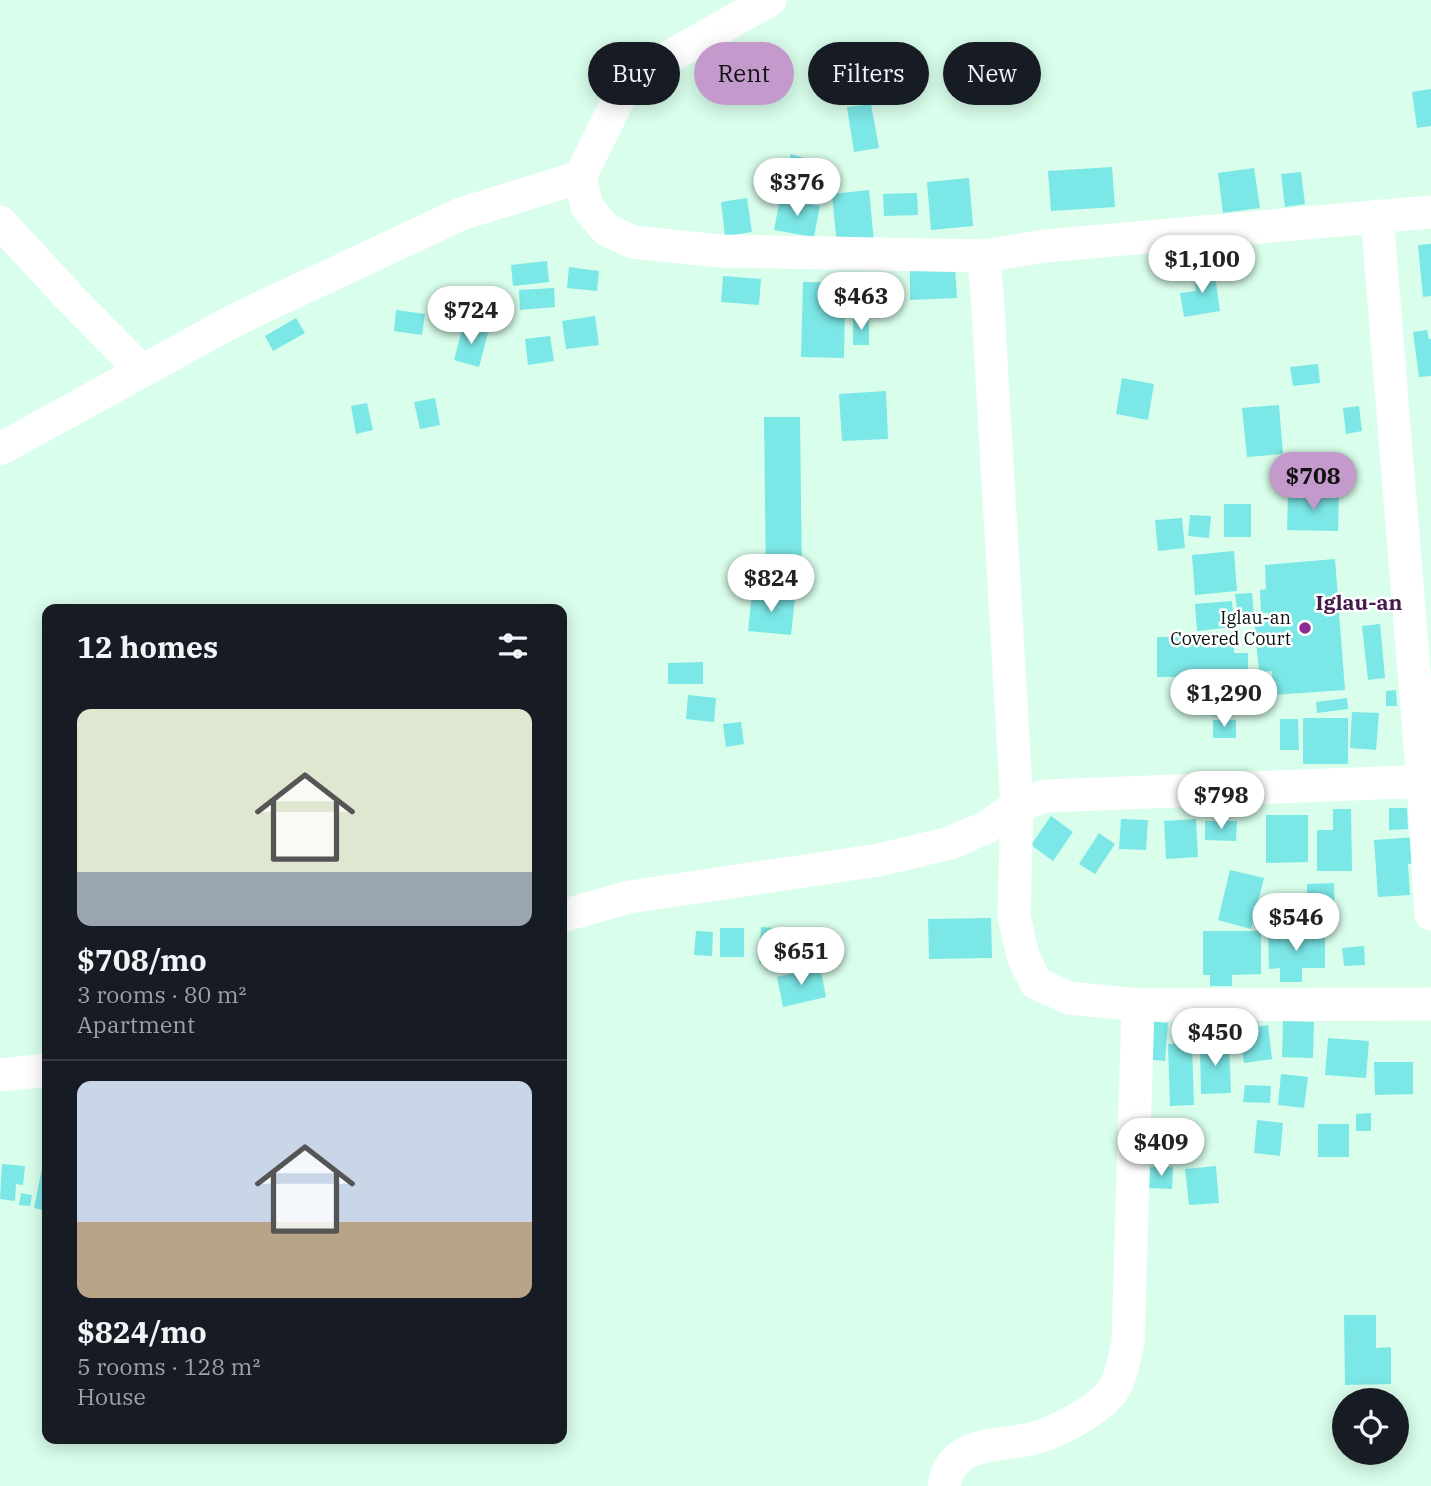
<!DOCTYPE html>
<meta charset="utf-8">
<style>
body{margin:0;font-family:"IBM Plex Serif",serif;background:#20242c;color:#f1f3f6;height:100vh;display:flex;flex-direction:column;font-size:26px;white-space:nowrap}
*{box-sizing:border-box;margin:0}
p{font-size:23px;color:#9ea1a6}
.icon{flex:none;width:38px;height:38px;fill:none;stroke:currentColor;stroke-width:2;stroke-linecap:round;stroke-linejoin:round}
.map{position:relative;flex:1;overflow:hidden}
.drawer{position:absolute;left:42px;top:604px;width:525px;height:840px;display:flex;flex-direction:column;background:#171b24;border-radius:14px;box-shadow:0 4px 18px #0003}
.drawer>*{flex:none}
.hud{position:absolute;left:588px;top:42px;width:665px;height:63px;display:flex;gap:14px}
.controls{position:absolute;left:1332px;top:1388px;display:grid;gap:14px}
.controls a{display:grid;place-items:center;width:77px;height:77px;border-radius:50%;background:#171b24;box-shadow:0 4px 18px #0003;font-size:35px}
.price{position:absolute;translate:-50% -60px;padding:0 16px;border-radius:24px;background:#fff;color:#222;font-size:23px;line-height:46px;filter:drop-shadow(0 2px 4px #0008)}
.price::after{content:'';position:absolute;left:50%;top:42px;width:21px;height:16px;margin-left:-10px;background:inherit;clip-path:polygon(0 0,100% 0,50% 100%)}
.price.selected{background:#c39acb;color:#111}
ul{padding:0;list-style:none}
li{display:grid;align-content:center;gap:14px;height:371px;padding:0 35px}
li+li{border-top:2px solid #363941}
li span{display:grid;place-items:center;height:217px;border-radius:14px;color:#555}
li>.icon{margin-inline-start:auto}
span .icon{width:126px;height:126px;fill:#fffc;stroke-width:1}
li b{font-size:30px}
h2{display:flex;justify-content:space-between;align-items:center;height:84px;padding:0 35px;font-size:30px}
.tag{padding:0 24px;border-radius:32px;background:#171b24;box-shadow:0 4px 18px #0003;font-size:24px;line-height:63px}
.tag.selected{background:#c39acb;color:#111}
.map>svg:first-child{display:block}
.building{fill:#7be7e6}
.lines{fill:none;stroke-linecap:round;stroke-linejoin:round}
.minor{stroke:#fff;stroke-width:33}
.poi-dot{fill:#8a2d97;stroke:#fff;stroke-width:2.5}
.labels{text-anchor:middle;stroke-width:5;stroke-linejoin:round;paint-order:stroke}
.poi-label{font-size:18px;fill:#05110c;stroke:#fff;text-anchor:end}
.quarter-label{font-size:21px;font-weight:bold;fill:#45194b;stroke:#fff}
</style>
<div class="map">
<svg width="1431" height="1486" viewBox="0 0 1431 1486">
<rect width="100%" height="100%" fill="#d9feeb"/>
<g class="building">
<polygon points="1431,89 1431,126 1417,128 1412,92"/>
<polygon points="871,104 879,148 854,152 847,107"/>
<polygon points="791,154 824,164 816,189 783,179"/>
<polygon points="1112,167 1115,207 1051,211 1048,171"/>
<polygon points="1254,168 1260,208 1223,213 1218,173"/>
<polygon points="1301,172 1305,204 1285,207 1281,174"/>
<polygon points="969,178 973,226 931,230 927,182"/>
<polygon points="869,190 874,242 837,246 832,194"/>
<polygon points="917,193 918,215 884,216 883,194"/>
<polygon points="747,198 752,232 725,236 721,202"/>
<polygon points="780,199 820,206 814,237 774,230"/>
<polygon points="1431,244 1431,296 1423,297 1418,245"/>
<polygon points="547,261 549,282 513,286 511,265"/>
<polygon points="955,266 957,298 910,300 910,267"/>
<polygon points="569,267 599,271 597,291 567,288"/>
<polygon points="1214,268 1220,311 1184,317 1180,293 1196,291 1193,271"/>
<polygon points="723,276 761,279 759,305 721,302"/>
<polygon points="803,282 866,283 866,304 845,303 844,358 801,357"/>
<polygon points="554,288 555,307 520,310 519,290"/>
<polygon points="396,310 425,314 422,335 394,331"/>
<polygon points="595,316 599,345 566,349 562,321"/>
<polygon points="296,318 305,333 273,351 265,336"/>
<polygon points="853,319 869,320 869,345 853,345"/>
<polygon points="463,326 488,333 479,367 454,360"/>
<polygon points="1427,330 1429,339 1431,339 1431,376 1419,377 1413,332"/>
<polygon points="550,336 554,361 528,365 525,339"/>
<polygon points="1318,364 1320,383 1293,386 1290,367"/>
<polygon points="1122,378 1154,384 1148,420 1116,414"/>
<polygon points="886,391 888,439 842,441 839,394"/>
<polygon points="435,398 440,425 420,429 414,402"/>
<polygon points="367,403 373,430 356,434 351,406"/>
<polygon points="1279,405 1283,454 1247,457 1242,408"/>
<polygon points="1359,406 1362,431 1346,434 1343,408"/>
<polygon points="764,417 800,417 802,584 766,585"/>
<polygon points="1288,494 1339,495 1338,531 1287,530"/>
<rect x="1224" y="504" width="27" height="33"/>
<polygon points="1190,515 1211,516 1209,538 1188,536"/>
<polygon points="1182,518 1185,548 1158,551 1155,520"/>
<polygon points="1234,551 1237,591 1195,595 1192,555"/>
<polygon points="1335,559 1345,690 1273,695 1272,671 1259,672 1254,619 1268,618 1268,613 1261,613 1260,590 1266,589 1265,565"/>
<polygon points="752,593 795,598 791,635 748,631"/>
<polygon points="1252,593 1254,616 1238,618 1235,594"/>
<polygon points="1232,601 1234,627 1197,631 1195,604"/>
<polygon points="1380,624 1385,678 1368,680 1362,626"/>
<polygon points="1234,636 1234,653 1248,653 1248,676 1157,677 1157,637"/>
<polygon points="703,662 703,684 668,684 668,663"/>
<polygon points="1232,683 1234,714 1211,716 1209,684"/>
<polygon points="1396,690 1397,706 1386,706 1386,691"/>
<polygon points="688,695 716,698 714,722 686,719"/>
<polygon points="1347,698 1348,709 1317,713 1316,702"/>
<polygon points="1352,712 1379,713 1376,750 1350,748"/>
<rect x="1303" y="718" width="45" height="46"/>
<polygon points="1280,719 1298,719 1299,750 1280,750"/>
<rect x="1213" y="720" width="23" height="18"/>
<polygon points="741,722 744,744 726,747 723,724"/>
<polygon points="1389,808 1407,808 1408,829 1389,830"/>
<polygon points="1333,809 1351,809 1352,871 1317,871 1317,830 1333,830"/>
<polygon points="1266,815 1308,815 1308,862 1266,863"/>
<polygon points="1051,816 1073,832 1053,861 1031,845"/>
<polygon points="1121,819 1148,820 1146,850 1119,849"/>
<polygon points="1196,819 1198,857 1166,859 1164,821"/>
<polygon points="1205,821 1237,821 1236,841 1205,840"/>
<polygon points="1099,833 1115,844 1095,874 1079,864"/>
<polygon points="1417,837 1418,863 1408,864 1410,895 1378,897 1374,840"/>
<polygon points="1230,870 1264,878 1251,929 1218,920"/>
<polygon points="1334,883 1335,922 1287,922 1286,898 1307,898 1307,884"/>
<polygon points="991,918 992,958 929,959 928,919"/>
<polygon points="761,927 797,930 794,965 759,963"/>
<rect x="720" y="928" width="24" height="29"/>
<polygon points="696,931 713,932 712,956 694,955"/>
<polygon points="1203,931 1261,931 1261,974 1232,975 1232,986 1210,986 1210,975 1203,975"/>
<polygon points="1268,931 1325,931 1325,968 1302,968 1302,982 1280,982 1280,968 1269,969"/>
<polygon points="1364,946 1365,965 1344,966 1342,948"/>
<polygon points="820,967 826,997 783,1007 777,977"/>
<polygon points="1149,1021 1168,1023 1165,1061 1145,1059"/>
<polygon points="1283,1021 1314,1022 1313,1058 1282,1057"/>
<polygon points="1268,1025 1272,1059 1244,1063 1239,1030"/>
<polygon points="1328,1038 1369,1041 1366,1078 1325,1075"/>
<polygon points="1229,1042 1231,1093 1201,1094 1200,1043"/>
<polygon points="1192,1043 1194,1105 1170,1106 1168,1044"/>
<polygon points="1374,1062 1413,1062 1413,1094 1375,1095"/>
<polygon points="1281,1074 1308,1077 1304,1108 1278,1105"/>
<polygon points="1245,1085 1271,1086 1270,1103 1243,1102"/>
<polygon points="1371,1113 1371,1131 1356,1131 1356,1114"/>
<polygon points="1257,1120 1283,1123 1280,1156 1254,1153"/>
<rect x="1318" y="1124" width="31" height="33"/>
<polygon points="2,1164 25,1166 23,1185 16,1184 15,1201 0,1199"/>
<polygon points="1216,1166 1219,1203 1189,1205 1185,1169"/>
<polygon points="1150,1167 1173,1167 1172,1189 1149,1188"/>
<polygon points="42,1168 47,1169 47,1211 34,1208"/>
<polygon points="21,1193 32,1195 30,1206 19,1205"/>
<polygon points="1344,1315 1376,1315 1376,1348 1391,1347 1391,1384 1345,1385"/>
</g>
<g class="lines">
<g class="minor">
<polyline points="580,177 587,207 607,230 633,242 720,251 983,256"/>
<polyline points="1431,212 1045,246 983,256 987,292 1017,806 1014,916 1023,956 1036,983 1069,998 1138,1005 1431,1004"/>
<polyline points="1377,216 1423,782 1431,914"/>
<polyline points="0,222 74,302 141,370"/>
<polyline points="0,449 237,319 461,214 580,177 620,96 644,71 770,0"/>
<polyline points="562,916 629,897 879,860 950,843 987,827 1017,806 1046,796 1431,781"/>
<polyline points="0,1075 47,1070"/>
<path d="M944 1486C952 1435 1007 1449 1041 1436 1063 1429 1106 1406 1116 1385 1123 1373 1124 1356 1128 1343L1138 1005"/>
</g>
</g>
<circle class="poi-dot" cx="1305" cy="628" r="7"/>
<g class="labels">
<g class="poi-label">
<text x="1291" y="624">Iglau-an<tspan x="1291" dy="21">Covered Court</tspan></text>
</g>
<g class="quarter-label">
<text x="1359" y="610">Iglau-an</text>
</g>
</g>
</svg>
<div class="controls">
<a><svg class="icon" aria-label="locate" viewBox="0 0 24 24"><circle cx="12" cy="12" r="6"/><path d="M12 2v4M12 18v4M2 12h4M18 12h4"/></svg></a>
</div>
<b class="price" style="left:797px;top:218px">$376</b>
<b class="price" style="left:1202px;top:295px">$1,100</b>
<b class="price" style="left:861px;top:332px">$463</b>
<b class="price" style="left:471px;top:346px">$724</b>
<b class="price selected" style="left:1313px;top:512px">$708</b>
<b class="price" style="left:771px;top:614px">$824</b>
<b class="price" style="left:1224px;top:729px">$1,290</b>
<b class="price" style="left:1221px;top:831px">$798</b>
<b class="price" style="left:1296px;top:953px">$546</b>
<b class="price" style="left:801px;top:987px">$651</b>
<b class="price" style="left:1215px;top:1068px">$450</b>
<b class="price" style="left:1161px;top:1178px">$409</b>
<div class="hud">
<a class="tag">Buy</a>
<a class="tag selected">Rent</a>
<a class="tag">Filters</a>
<a class="tag">New</a>
</div>
<section class="drawer">
<h2>12 homes<svg class="icon" aria-label="filters" viewBox="0 0 24 24"><path d="M4 7h16M4 17h16"/><circle cx="9" cy="7" r="2"/><circle cx="15" cy="17" r="2"/></svg></h2>
<ul>
<li><span style="background:linear-gradient(#dfe7d0 75%,#9aa5b1 0)"><svg class="icon" aria-label="home" viewBox="0 0 24 24"><path d="M3 11l9-7 9 7M6 9v11h12V9"/></svg></span><div><b>$708/mo</b><p>3 rooms · 80 m²</p><p>Apartment</p></div></li>
<li><span style="background:linear-gradient(#c9d6e8 65%,#b9a48a 0)"><svg class="icon" aria-label="home" viewBox="0 0 24 24"><path d="M3 11l9-7 9 7M6 9v11h12V9"/></svg></span><div><b>$824/mo</b><p>5 rooms · 128 m²</p><p>House</p></div></li>
</ul>
</section>
</div>
